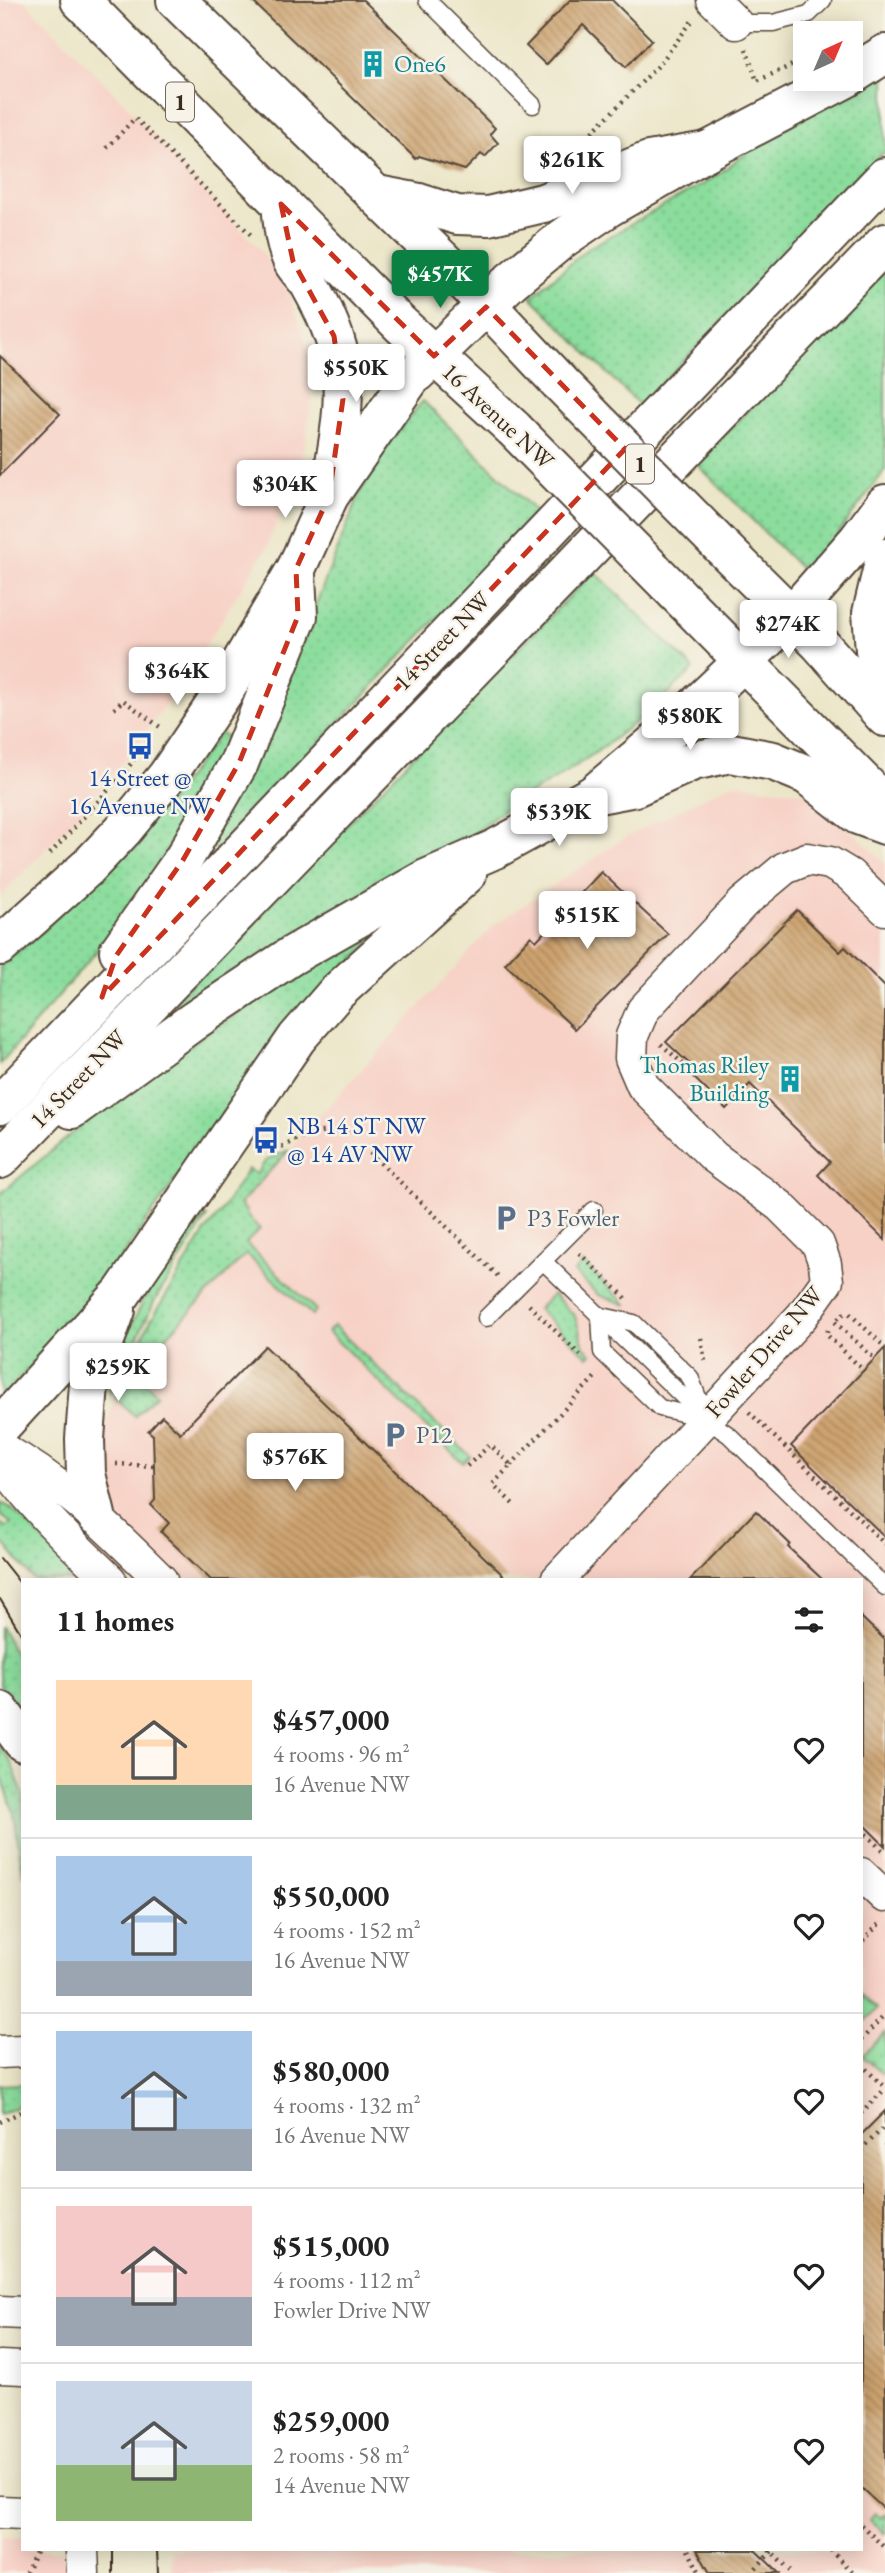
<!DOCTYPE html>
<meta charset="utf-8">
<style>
body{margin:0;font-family:"EB Garamond",serif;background:#f2f2f2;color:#222;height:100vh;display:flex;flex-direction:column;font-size:26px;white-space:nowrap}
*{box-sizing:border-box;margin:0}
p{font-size:23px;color:#767676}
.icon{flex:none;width:38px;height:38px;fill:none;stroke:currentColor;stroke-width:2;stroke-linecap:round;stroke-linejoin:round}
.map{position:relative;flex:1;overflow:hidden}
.side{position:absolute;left:21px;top:1578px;width:842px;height:973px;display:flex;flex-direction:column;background:#fff;border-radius:0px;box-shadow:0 4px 18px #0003}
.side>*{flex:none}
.needle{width:46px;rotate:44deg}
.tools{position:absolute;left:793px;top:21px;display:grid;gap:14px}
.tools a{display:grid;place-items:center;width:70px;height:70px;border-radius:0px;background:#fff;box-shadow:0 4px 18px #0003;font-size:35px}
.price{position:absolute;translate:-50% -60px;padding:0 16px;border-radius:7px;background:#fff;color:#222;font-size:23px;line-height:46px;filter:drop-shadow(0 2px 4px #0008)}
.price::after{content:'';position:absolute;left:50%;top:42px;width:21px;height:16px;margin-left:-10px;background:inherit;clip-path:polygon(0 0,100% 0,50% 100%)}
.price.current{background:#0b8043;color:#fff}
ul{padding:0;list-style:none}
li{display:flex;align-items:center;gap:21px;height:175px;padding:0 35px}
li+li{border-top:2px solid #e0e0e0}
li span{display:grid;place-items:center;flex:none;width:196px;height:140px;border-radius:0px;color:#555}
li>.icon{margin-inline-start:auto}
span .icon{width:84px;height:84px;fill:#fffc;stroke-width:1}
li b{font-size:30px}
h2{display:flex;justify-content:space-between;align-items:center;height:84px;padding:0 35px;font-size:30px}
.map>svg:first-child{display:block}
.built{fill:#f7d1c6}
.grass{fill:url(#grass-dots);stroke:#63845e;stroke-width:2}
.building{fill:url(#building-back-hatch)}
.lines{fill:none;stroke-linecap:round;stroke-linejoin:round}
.service-casing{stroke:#564638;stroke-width:19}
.minor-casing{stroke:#564638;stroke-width:35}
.secondary-casing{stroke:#564638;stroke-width:42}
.trunk-casing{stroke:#564638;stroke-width:42}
.path{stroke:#564638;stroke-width:4.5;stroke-dasharray:2 5;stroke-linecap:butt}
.service{stroke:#fff;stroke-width:16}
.minor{stroke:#fff;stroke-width:32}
.secondary{stroke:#fff;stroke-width:38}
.trunk{stroke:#fff;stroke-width:38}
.tram{stroke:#3b2a1e;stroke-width:2}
.trunk-bridge-casing{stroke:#564638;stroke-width:42;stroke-linecap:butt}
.trunk-bridge{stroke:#fff;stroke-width:38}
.marked{fill:none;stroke:#c8321e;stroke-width:5;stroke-dasharray:14 9;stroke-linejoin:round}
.labels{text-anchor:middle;stroke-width:5;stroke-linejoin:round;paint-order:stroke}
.shield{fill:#f7f3e8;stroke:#73665b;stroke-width:2}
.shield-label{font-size:23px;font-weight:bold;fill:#3b2a1e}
.culture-label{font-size:24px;fill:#0d838f;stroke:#f7f3e8;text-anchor:start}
.street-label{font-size:24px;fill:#3b2a1e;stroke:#f7f3e8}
.transit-label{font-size:24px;fill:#164399;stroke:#f7f3e8}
.service-label{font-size:24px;fill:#4e5e75;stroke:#f7f3e8;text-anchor:start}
</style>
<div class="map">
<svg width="885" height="2573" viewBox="0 0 885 2573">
<defs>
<pattern id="grass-dots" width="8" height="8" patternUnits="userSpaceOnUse" patternTransform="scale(1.75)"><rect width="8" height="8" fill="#8bdd9d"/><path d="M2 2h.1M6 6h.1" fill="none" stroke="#79be87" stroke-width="1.8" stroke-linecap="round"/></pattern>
<pattern id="building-back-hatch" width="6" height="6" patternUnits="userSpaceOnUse" patternTransform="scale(1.75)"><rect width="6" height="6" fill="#cda370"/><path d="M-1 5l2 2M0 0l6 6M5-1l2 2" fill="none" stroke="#a8855b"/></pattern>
</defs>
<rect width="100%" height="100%" fill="#f7f3e8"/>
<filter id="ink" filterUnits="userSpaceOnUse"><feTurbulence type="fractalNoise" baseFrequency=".0143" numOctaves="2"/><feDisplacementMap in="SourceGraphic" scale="14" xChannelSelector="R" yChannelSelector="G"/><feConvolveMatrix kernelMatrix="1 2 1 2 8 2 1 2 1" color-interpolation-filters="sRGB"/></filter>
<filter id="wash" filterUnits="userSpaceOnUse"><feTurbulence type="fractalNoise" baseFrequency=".00686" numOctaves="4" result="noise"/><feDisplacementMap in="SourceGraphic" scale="28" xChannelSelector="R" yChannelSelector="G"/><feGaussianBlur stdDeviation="1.57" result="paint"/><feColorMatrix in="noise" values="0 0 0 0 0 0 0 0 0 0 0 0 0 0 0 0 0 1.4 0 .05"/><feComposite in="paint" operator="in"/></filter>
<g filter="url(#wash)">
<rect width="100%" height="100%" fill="#ece6c9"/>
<g class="built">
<polygon points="0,0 23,0 133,112 197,184 258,247 286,285 309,351 312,399 304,450 266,549 193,666 129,755 73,821 0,897"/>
<polygon points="733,783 807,793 821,801 885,863 885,2573 171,2573 171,2550 861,2550 861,1580 29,1580 3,1540 105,1433 115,1398 130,1361 239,1204 494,925 628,836"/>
<polygon points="0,2537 23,2538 23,2550 61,2550 71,2573 0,2573"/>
</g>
<g class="grass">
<polygon points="885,68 885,151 640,406 531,297 587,249 715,177 751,149"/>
<polygon points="885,270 885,470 834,539 804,572 697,464"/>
<polygon points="423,401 536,512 218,852 209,844 303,637 359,495 393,437"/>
<path d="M594 571 694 669C657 704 620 737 577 765 538 791 495 810 462 845L183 1010 175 1001Z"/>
<polygon points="220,733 233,741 225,759 121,923 0,1064 0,966 44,930 180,787"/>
<polygon points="369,925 378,933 243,1084 87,1306 0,1400 0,1194 129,1086"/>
<polygon points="289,1150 240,1204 247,1212 246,1215 260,1229 246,1243 316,1310 312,1315 246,1254 159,1344 155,1340 130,1366 157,1394 135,1416 115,1398 147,1327 206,1230 218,1216 248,1169 257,1174 266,1160"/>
<polygon points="205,1216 207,1217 155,1300 111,1393 103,1384 155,1277"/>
<polygon points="583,1263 627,1305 598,1295 574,1272"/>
<polygon points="553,1294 575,1316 584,1346 591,1354 588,1357 538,1309"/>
<polygon points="334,1326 470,1456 463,1463 328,1332"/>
<polygon points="0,1503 11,1508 85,1580 34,1580 0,1539 0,1523 6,1528 11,1523 0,1515"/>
<polygon points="0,1626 23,1668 23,1711 0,1685"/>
<polygon points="0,1743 11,1762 23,1794 23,1876 14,1813 0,1771"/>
<polygon points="861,1995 876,2009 861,2025"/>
<polygon points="885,2033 885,2071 882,2074 862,2056"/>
<polygon points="23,2084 23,2104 0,2115 0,2085"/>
<polygon points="875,2513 880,2517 885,2513 885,2535 869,2519"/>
</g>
<g id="blocks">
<g class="building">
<polygon points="251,0 363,0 495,128 490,134 498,143 485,157 481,154 465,170 419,156 416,159"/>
<polygon points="570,0 612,0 652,40 626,67 583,25 546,65 526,46"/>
<polygon points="0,356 60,414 0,475"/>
<polygon points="601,872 668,934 575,1029 505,964 531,936 536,941"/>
<polygon points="797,910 840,952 845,947 885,987 885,1240 818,1175 830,1162 750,1084 726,1109 689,1073 694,1068 666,1042"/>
<polygon points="265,1346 508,1580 211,1580 161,1532 169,1523 151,1505 155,1500 154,1466 153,1435 148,1431 162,1416 180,1433"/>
<polygon points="885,1348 885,1537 791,1446"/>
<polygon points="756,1511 790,1544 788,1547 823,1580 690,1580"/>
<polygon points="861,1617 885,1640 885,1846 861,1822"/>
<polygon points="885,2111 885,2510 861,2488 861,2135"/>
<polygon points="697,2550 755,2550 779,2573 710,2573"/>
</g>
</g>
</g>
<g filter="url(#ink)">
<use href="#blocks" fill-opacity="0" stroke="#564638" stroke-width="2"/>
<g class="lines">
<defs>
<g id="service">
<polyline points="427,0 533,105"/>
<polyline points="736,23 773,23 809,14 823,0"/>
<polyline points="543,1261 706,1419 729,1435 885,1587"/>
<polyline points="600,1315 602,1352 660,1408 704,1418"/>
<polyline points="602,1316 634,1323 690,1377 704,1413"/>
<polyline points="486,1318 594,1210"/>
</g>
<g id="minor">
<polyline points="713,0 736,23"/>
<path d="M0 1448C63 1481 111 1531 161 1580"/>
<path d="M0 1460C30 1504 71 1543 110 1580"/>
<polyline points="557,1580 802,1316 827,1281 825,1264 818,1244 780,1206 714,1157 643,1086 631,1058 632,1036 643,1010 743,903 785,868 807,859 830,863 850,875 885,909"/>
<polyline points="861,1874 884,1896"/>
<polyline points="0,2052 23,2051"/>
<polyline points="0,2312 23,2313"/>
<polyline points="0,2367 23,2368"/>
<polyline points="0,2512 23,2513"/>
<polyline points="82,2550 83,2573"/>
</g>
<g id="secondary">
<polyline points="850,76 885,54"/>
<polyline points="0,946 88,867 123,830 167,776 225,690 296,569 329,496 410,379 511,281 562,239 609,207 707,151 845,79"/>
<polyline points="119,951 183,860 239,763 298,616 296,574"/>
<polyline points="0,1105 885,177"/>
<polyline points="72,1109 195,1020 291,956 426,879 495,849 593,795 676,725 791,616 858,540 885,504"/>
<polyline points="0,1159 885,243"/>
<polyline points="0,1427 122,1293 297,1038 337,992 467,874"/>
<polyline points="96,1515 86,1474 85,1439 89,1384 116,1310"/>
<polyline points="0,1711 23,1742"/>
</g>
<g id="trunk">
<polyline points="80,0 400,324 514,429"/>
<polyline points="176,0 464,281 559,382"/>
<polyline points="377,195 419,203 457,215 488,216 543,203 649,161 707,151"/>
<path d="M281 204C283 223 284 244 293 262 297 269 304 276 309 283 318 299 328 319 334 337 352 388 338 444 329 496"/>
<polyline points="722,547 820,644 885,717"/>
<polyline points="885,558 872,613 875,650 885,698"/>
<polyline points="677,594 885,804"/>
<polyline points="593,795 635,787 693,761 731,753 773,761 807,775 858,815 885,825"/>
</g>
</defs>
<use href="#service" class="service-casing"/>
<use href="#minor" class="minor-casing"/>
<use href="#secondary" class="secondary-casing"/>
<use href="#trunk" class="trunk-casing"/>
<g class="path">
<polyline points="746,49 757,81 801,61 803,65"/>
<polyline points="107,148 135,118 251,235"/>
<polyline points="578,156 587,137 659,65 692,21"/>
<polyline points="114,709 123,700 160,727"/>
<polyline points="50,854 122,775 148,742"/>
<polyline points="661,1044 691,1071"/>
<path d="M263 1144 272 1150C285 1147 296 1138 309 1134 322 1131 336 1131 349 1132"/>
<polyline points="370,1153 498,1276"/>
<polyline points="579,1253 626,1298"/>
<polyline points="529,1305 580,1355"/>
<polyline points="838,1319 843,1314 849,1313 885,1347"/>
<polyline points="835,1322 875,1359"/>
<polyline points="828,1330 827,1335 864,1371"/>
<polyline points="701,1338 705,1361"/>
<polyline points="749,1412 885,1544"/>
<polyline points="116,1464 154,1466"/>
<polyline points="511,1465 597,1375"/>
<polyline points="467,1466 490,1445 511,1465 493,1484 515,1506"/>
<polyline points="861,1829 885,1853"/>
<polyline points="863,1941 879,1924"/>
<polyline points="861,2040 885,2015"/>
<polyline points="861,2064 885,2088"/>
<polyline points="861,2113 885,2089"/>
<polyline points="0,2122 23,2111"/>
<polyline points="861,2150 885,2126"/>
<polyline points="861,2525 885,2548"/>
<polyline points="688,2550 700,2573"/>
<polyline points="769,2550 792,2573"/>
<polyline points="831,2550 854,2573"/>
<polyline points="26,2573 37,2550"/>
<polyline points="751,2573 773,2550"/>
</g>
<use href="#service" class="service"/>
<use href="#minor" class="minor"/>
<use href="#secondary" class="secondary"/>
<use href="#trunk" class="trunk"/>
<g class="tram">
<polyline points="0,1558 23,1587"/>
<polyline points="0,1599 23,1637"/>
<polyline points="113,2550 113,2573"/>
<polyline points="157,2550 158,2573"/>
</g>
<defs>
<g id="trunk-bridge">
<polyline points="559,382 722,547"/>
<polyline points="514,429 677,594"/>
</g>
</defs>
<use href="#trunk-bridge" class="trunk-bridge-casing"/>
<use href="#trunk-bridge" class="trunk-bridge"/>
</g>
</g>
<path class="marked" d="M281 204 434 356 486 307 625 449 102 997 116 956 183 860 239 763 298 616 296 569 329 496 343 399 334 336 293 261Z"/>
<defs>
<symbol id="building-bare" viewBox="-9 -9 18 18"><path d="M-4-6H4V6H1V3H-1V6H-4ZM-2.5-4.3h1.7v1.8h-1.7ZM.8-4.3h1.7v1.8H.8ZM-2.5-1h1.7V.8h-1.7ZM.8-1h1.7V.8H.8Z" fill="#0f9aa8" stroke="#f7f3e8" stroke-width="2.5" paint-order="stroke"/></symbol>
<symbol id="bus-bare" viewBox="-9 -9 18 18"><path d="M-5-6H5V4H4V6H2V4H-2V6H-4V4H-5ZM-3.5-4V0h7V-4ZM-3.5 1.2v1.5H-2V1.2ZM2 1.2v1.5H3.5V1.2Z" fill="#1a4fb4" stroke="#f7f3e8" stroke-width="2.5" paint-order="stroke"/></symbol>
<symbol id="parking-bare" viewBox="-9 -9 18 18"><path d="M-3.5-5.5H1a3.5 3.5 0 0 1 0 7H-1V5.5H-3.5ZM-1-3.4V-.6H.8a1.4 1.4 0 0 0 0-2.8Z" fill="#5c6f8a" stroke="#f7f3e8" stroke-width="2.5" paint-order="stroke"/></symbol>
</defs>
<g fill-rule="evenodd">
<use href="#building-bare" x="354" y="45" width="38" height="38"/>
<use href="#bus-bare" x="121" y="727" width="38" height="38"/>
<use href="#building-bare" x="771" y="1060" width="38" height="38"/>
<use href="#bus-bare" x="247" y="1121" width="38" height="38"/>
<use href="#parking-bare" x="487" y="1199" width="38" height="38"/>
<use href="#parking-bare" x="376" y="1416" width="38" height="38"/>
</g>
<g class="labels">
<g class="shield">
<rect x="166" y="82.5" width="28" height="39" rx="5"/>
<rect x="626" y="444.5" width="28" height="39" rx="5"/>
</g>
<g class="shield-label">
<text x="180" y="110">1</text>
<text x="640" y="472">1</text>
</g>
<g class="culture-label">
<text x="394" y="72">One6</text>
<text x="769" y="1073" text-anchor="end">Thomas Riley<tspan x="769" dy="28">Building</tspan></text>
</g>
<g class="street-label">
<text transform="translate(498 416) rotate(43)" y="8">16 Avenue NW</text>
<text transform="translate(442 641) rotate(-46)" y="8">14 Street NW</text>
<text transform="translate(78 1079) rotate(-46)" y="8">14 Street NW</text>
<text transform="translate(764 1352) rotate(-49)" y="8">Fowler Drive NW</text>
</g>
<g class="transit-label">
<text x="140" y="786">14 Street @<tspan x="140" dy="28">16 Avenue NW</tspan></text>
<text x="287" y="1134" text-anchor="start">NB 14 ST NW<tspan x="287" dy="28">@ 14 AV NW</tspan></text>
</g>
<g class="service-label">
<text x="527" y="1226">P3 Fowler</text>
<text x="416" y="1443">P12</text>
</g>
</g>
</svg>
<div class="tools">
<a><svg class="needle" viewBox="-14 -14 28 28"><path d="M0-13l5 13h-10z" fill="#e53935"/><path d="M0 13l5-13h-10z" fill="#767676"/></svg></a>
</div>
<b class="price" style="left:572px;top:196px">$261K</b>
<b class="price current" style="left:440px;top:310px">$457K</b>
<b class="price" style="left:356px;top:404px">$550K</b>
<b class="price" style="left:285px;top:520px">$304K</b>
<b class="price" style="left:788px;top:660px">$274K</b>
<b class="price" style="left:177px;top:707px">$364K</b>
<b class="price" style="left:690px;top:752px">$580K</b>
<b class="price" style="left:559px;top:848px">$539K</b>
<b class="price" style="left:587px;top:951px">$515K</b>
<b class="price" style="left:118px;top:1403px">$259K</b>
<b class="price" style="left:295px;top:1493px">$576K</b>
<section class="side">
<h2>11 homes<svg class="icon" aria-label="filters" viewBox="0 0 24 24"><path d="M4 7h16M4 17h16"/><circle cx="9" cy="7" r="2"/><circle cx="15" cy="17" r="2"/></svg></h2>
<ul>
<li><span style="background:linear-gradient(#ffd9b3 75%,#7fa58c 0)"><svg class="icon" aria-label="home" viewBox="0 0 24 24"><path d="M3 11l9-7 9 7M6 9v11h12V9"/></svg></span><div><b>$457,000</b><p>4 rooms · 96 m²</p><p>16 Avenue NW</p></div><svg class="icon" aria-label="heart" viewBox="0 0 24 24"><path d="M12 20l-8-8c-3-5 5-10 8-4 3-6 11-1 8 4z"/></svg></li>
<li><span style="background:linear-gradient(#a9c7e8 75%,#9aa5b1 0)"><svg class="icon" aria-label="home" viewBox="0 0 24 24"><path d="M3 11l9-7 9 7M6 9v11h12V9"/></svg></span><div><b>$550,000</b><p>4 rooms · 152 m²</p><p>16 Avenue NW</p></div><svg class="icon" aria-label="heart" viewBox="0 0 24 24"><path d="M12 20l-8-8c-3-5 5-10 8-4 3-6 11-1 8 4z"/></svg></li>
<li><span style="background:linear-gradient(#a9c7e8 70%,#9aa5b1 0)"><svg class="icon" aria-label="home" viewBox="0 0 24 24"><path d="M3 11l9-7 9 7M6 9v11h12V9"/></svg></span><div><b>$580,000</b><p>4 rooms · 132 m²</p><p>16 Avenue NW</p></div><svg class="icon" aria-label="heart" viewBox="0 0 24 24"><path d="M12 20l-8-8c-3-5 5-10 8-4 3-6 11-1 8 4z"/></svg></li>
<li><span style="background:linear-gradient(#f6c9c9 65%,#9aa5b1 0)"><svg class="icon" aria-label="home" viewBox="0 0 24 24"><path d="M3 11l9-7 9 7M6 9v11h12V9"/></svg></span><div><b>$515,000</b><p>4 rooms · 112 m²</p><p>Fowler Drive NW</p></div><svg class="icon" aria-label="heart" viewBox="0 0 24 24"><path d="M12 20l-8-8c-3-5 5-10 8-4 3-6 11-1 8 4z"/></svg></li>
<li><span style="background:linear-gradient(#c9d6e8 60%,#8fb573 0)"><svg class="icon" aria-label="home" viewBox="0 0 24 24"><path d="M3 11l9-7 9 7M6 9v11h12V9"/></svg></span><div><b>$259,000</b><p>2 rooms · 58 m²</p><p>14 Avenue NW</p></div><svg class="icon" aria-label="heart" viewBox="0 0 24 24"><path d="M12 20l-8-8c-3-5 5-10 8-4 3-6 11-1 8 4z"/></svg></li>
</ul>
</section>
</div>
